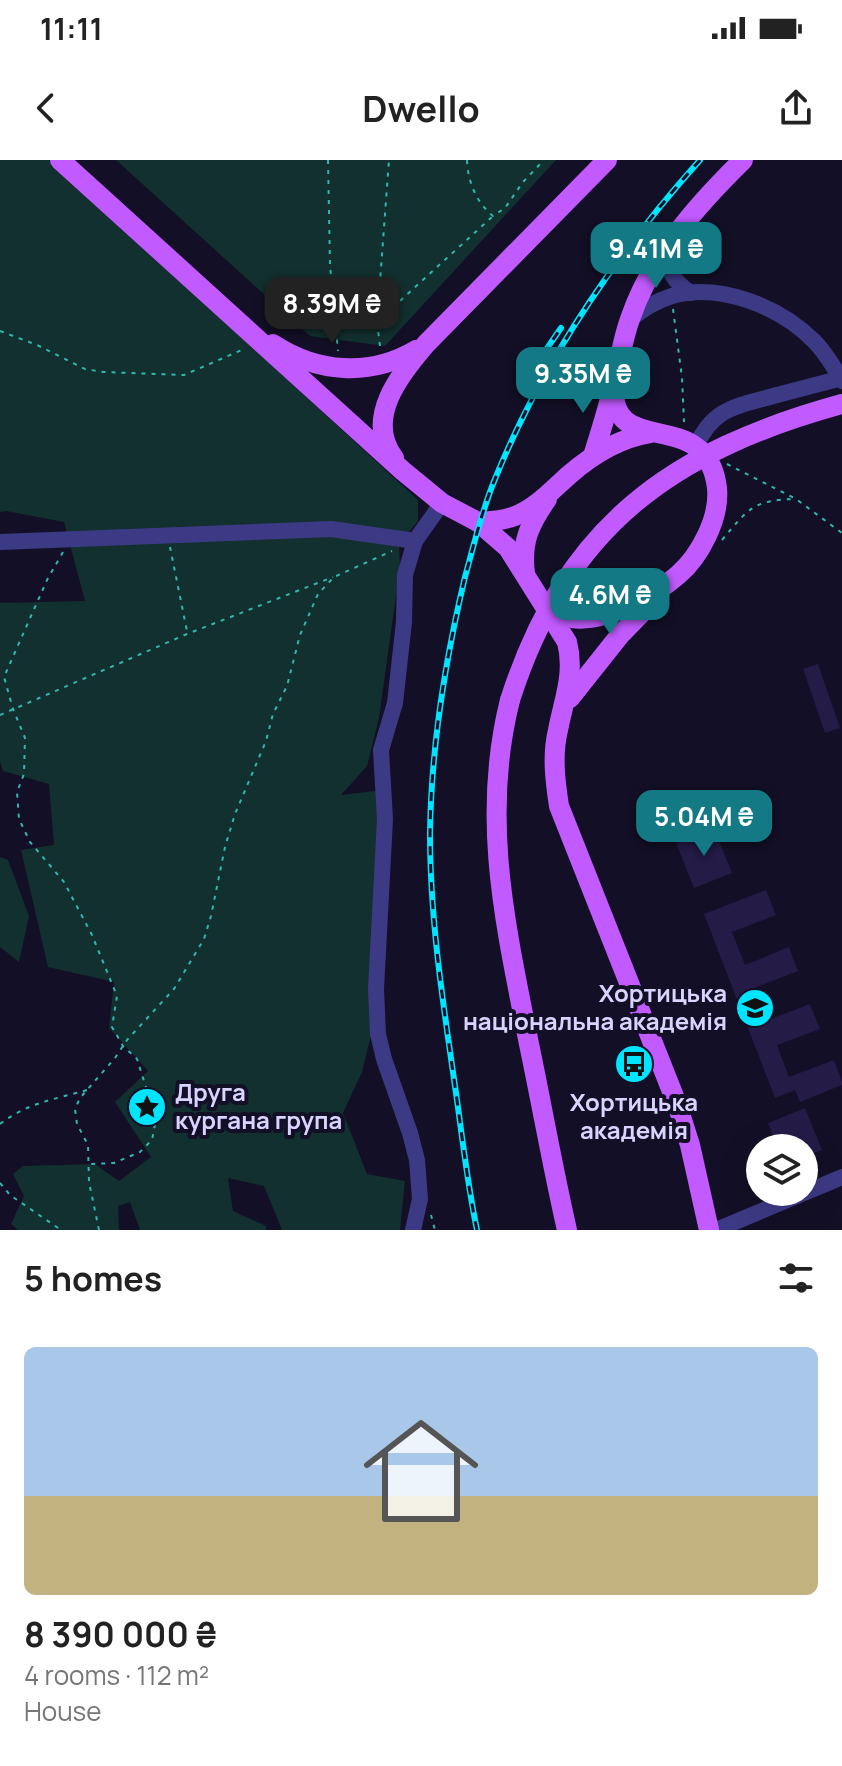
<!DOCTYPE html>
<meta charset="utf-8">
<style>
body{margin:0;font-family:Manrope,sans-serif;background:#f6f6f6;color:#222;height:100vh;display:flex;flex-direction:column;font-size:30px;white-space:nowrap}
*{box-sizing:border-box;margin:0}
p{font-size:26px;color:#767676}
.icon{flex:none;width:44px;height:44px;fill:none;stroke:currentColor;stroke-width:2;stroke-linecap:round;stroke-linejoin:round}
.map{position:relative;height:1070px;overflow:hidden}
.panel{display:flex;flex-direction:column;background:#fff;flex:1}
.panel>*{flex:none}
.tools{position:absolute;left:746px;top:974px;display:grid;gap:16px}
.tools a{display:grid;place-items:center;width:72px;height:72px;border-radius:50%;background:#fff;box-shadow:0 8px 32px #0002;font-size:40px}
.price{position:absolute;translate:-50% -68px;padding:0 18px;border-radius:16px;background:#137a85;color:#fff;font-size:26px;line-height:52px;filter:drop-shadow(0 2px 4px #0008)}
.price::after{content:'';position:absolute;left:50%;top:48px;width:24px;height:18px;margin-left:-12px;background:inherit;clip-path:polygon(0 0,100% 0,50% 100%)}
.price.on{background:#222;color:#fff}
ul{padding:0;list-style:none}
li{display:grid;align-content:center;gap:16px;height:424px;padding:0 24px}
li+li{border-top:2px solid #e0e0e0}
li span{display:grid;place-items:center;height:248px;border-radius:12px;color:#555}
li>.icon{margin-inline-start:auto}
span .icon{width:144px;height:144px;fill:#fffc;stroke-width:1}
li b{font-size:34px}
h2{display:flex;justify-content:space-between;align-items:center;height:96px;padding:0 24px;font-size:34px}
.status{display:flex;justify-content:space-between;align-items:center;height:56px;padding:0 40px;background:#fff;direction:ltr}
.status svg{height:22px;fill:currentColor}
header{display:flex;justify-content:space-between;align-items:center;height:104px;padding:0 24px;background:#fff;font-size:36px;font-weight:700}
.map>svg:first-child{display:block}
.green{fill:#12302f}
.building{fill:#241b47}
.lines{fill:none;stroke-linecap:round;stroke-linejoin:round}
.path{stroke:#2fb8b0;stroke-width:2;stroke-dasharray:4 6;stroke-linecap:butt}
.minor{stroke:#3d3a85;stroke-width:16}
.major{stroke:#c25bff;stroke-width:20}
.rail-casing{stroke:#00e5ff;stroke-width:6}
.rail{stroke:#130f26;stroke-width:3;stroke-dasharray:9;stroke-linecap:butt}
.minor-bridge{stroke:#3d3a85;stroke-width:16}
.major-bridge{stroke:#c25bff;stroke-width:20}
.labels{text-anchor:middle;stroke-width:8;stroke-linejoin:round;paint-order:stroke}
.poi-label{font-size:24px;font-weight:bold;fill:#d9d4ff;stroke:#130f26;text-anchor:end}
</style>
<div class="status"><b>11:11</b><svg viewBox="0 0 49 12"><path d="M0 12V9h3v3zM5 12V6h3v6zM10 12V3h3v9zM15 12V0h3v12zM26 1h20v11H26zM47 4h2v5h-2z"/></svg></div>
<header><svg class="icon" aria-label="back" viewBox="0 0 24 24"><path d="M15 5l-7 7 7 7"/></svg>Dwello<svg class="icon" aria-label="share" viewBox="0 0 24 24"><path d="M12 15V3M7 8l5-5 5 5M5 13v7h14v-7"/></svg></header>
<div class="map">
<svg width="842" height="1070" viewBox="0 0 842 1070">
<rect width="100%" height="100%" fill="#130f26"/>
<g class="green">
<polygon points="0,0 49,0 418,340 418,361 399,384 400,407 379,558 367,606 341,635 384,630 377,851 362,912 343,953 367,1014 405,1021 400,1070 282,1070 264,1026 228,1018 233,1051 266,1066 266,1070 140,1070 130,1042 118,1046 119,1070 18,1070 11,1064 24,1036 13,1014 23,1006 95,1004 119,1021 151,997 115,942 148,911 109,868 114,822 48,807 21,690 54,685 49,624 3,611 0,601 0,443 85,441 64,362 6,351 0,352"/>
<polygon points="116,0 556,0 385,186 310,176"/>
<polygon points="0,697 8,700 29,756 19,802 0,787"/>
</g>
<g class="building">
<polygon points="818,504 840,568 825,573 803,509"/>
<polygon points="714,669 732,713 694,728 676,683"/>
<polygon points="766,730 776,755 732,772 745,805 789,787 798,811 756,827 768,860 810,844 820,869 777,885 789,917 834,900 842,922 842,925 800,942 795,930 775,938 704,754"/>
<polygon points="805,948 822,990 804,997 804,988 778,988 768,963"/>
</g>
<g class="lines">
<g class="path">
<polyline points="328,0 330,105 338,191"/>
<path d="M467 0C468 22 476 42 493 56L505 48 523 22 544 0"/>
<polyline points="673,149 682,218 684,262"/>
<polyline points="378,161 493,56"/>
<polyline points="0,171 37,185 85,209 103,212 184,215 244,189"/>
<polyline points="380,186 377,162 389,0"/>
<polyline points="727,304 796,339 842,373"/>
<path d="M722 380C748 349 753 340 795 339"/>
<polyline points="170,387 187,471"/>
<polyline points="63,392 47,420 4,517 13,549 25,578 24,614 17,632 19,659 30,682 64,722 92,775 117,836 112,867 123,886 137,899 156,959 152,980 140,992 114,1003 91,1004"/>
<polyline points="0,555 187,474 333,417"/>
<path d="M0 964C29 942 53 940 87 930"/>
<polyline points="0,1023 10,1035 61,1070"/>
<polyline points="431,1055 435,1070"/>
<polyline points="99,1070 89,1022 88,985 77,964 75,949 80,938 115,898 127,880 174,829 204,779 211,756 225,687 235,654 266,581 273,554 287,526 300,475 318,434 334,417 392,391"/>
</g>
<g class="minor">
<path d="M663 93C669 112 674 122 691 133"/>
<path d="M629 160C643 150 655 141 672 136 720 122 780 147 814 181 825 192 834 207 842 221"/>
<path d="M696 286C714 246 739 246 777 235"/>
<polyline points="0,382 331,369 415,381"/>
<polyline points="413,1070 420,1039 417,1000 410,973 384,899 378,874 376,829 385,659 381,590 395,543 404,462 405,415 415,381 442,343"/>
<polyline points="716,1070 842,1017"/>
</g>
<g class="major">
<path d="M60 0 403 311 442 343 478 362 508 388 567 482C575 513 564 539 558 570 552 595 555 620 559 646L677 944 690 985 709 1070"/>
<path d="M273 184C317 213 370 217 416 190"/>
<path d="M593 296C601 271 609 245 615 219 620 199 623 178 630 159 651 97 697 45 743 0"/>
<path d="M394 298C364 259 400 214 426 184L607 0"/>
<path d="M478 362C491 361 503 361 515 356 536 348 552 330 569 315 593 294 620 278 651 273"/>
<path d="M525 414C521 382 529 365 547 339"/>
<path d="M545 445C554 451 562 456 572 458 604 463 654 436 678 415 700 396 720 358 717 328 707 243 609 302 614 225"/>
<polyline points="570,538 620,475 659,435"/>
<path d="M510 540C480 659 506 767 529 884 542 946 553 1009 567 1070"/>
</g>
<defs>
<g id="rail">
<polyline points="527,227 539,200 561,168"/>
<path d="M477 1070C467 1023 462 974 455 926 443 843 430 759 430 674 431 587 445 501 465 417 474 384 482 350 495 319 543 201 616 94 700 0"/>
</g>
</defs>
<use href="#rail" class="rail-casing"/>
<use href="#rail" class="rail"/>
<polyline class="minor-bridge" points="777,235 842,218"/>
<path class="major-bridge" d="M510 540C566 366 671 291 842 244"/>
</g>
<defs>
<symbol id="school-disc" viewBox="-11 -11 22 22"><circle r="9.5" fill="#00e5ff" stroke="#130f26"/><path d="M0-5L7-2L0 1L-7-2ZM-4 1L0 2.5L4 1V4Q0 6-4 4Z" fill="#111"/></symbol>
<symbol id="bus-disc" viewBox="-11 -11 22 22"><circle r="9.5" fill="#00e5ff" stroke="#130f26"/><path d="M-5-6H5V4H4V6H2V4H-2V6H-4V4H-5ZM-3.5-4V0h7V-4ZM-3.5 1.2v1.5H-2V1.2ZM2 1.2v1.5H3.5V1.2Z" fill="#111"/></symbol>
<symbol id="sight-disc" viewBox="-11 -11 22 22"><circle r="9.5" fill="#00e5ff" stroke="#130f26"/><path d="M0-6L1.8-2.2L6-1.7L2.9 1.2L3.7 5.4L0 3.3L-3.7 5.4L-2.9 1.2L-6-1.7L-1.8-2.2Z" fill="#111"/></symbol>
</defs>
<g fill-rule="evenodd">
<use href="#school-disc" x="733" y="826" width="44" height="44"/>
<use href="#bus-disc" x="612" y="882" width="44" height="44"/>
<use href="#sight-disc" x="125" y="925" width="44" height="44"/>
</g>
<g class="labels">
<g class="poi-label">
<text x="727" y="842">Хортицька<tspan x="727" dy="28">національна академія</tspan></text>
<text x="175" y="941" text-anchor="start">Друга<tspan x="175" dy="28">кургана група</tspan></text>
<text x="634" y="951" text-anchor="middle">Хортицька<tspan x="634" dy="28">академія</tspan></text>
</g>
</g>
</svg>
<div class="tools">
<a><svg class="icon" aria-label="layers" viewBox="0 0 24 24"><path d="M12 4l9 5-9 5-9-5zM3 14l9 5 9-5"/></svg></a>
</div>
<b class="price" style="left:656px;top:130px">9.41M ₴</b>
<b class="price on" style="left:332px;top:185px">8.39M ₴</b>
<b class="price" style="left:583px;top:255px">9.35M ₴</b>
<b class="price" style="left:610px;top:476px">4.6M ₴</b>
<b class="price" style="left:704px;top:698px">5.04M ₴</b>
</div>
<section class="panel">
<h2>5 homes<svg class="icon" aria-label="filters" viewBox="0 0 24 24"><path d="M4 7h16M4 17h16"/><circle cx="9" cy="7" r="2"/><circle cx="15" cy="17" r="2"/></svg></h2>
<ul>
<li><span style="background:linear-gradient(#a9c7e8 60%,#c2b280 0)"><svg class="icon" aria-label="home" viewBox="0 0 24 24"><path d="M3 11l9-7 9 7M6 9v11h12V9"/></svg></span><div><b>8 390 000 ₴</b><p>4 rooms · 112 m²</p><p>House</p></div></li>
</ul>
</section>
